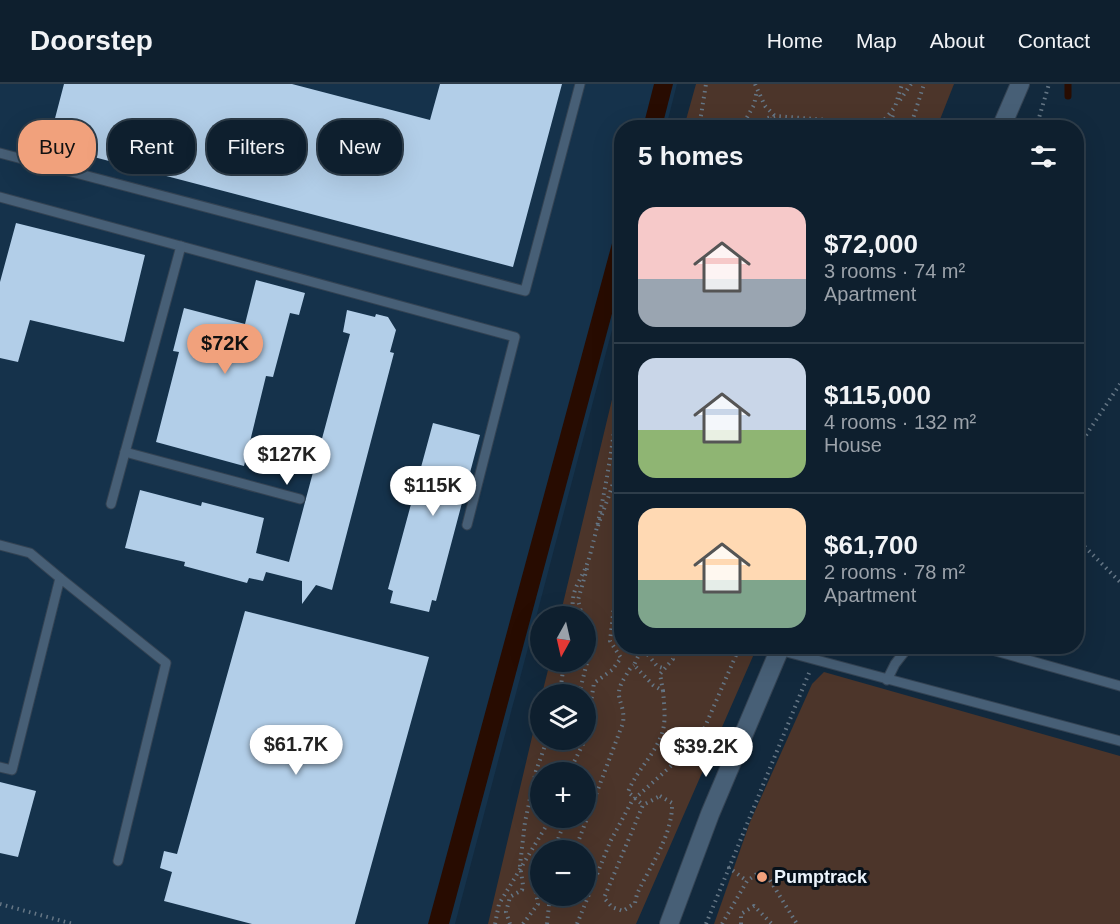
<!DOCTYPE html>
<meta charset="utf-8">
<style>
body{margin:0;font-family:Helvetica,sans-serif;background:#1c2c3a;color:#f1f3f6;height:100vh;display:flex;flex-direction:column;font-size:22px;white-space:nowrap}
*{box-sizing:border-box;margin:0}
p{font-size:20px;color:#9ba2aa}
.icon{flex:none;width:33px;height:33px;fill:none;stroke:currentColor;stroke-width:2;stroke-linecap:round;stroke-linejoin:round}
.map{position:relative;flex:1;overflow:hidden}
.side{position:absolute;left:614px;top:36px;width:470px;height:534px;display:flex;flex-direction:column;background:#0e1f2e;border-radius:24px;box-shadow:0 6px 24px #0002,0 0 0 2px #2e3d4a}
.side>*{flex:none}
.banner{position:absolute;left:18px;top:36px;width:506px;height:54px;display:flex;gap:12px}
.needle{width:39px;rotate:188deg}
.controls{position:absolute;left:530px;top:522px;display:grid;gap:12px}
.controls a{display:grid;place-items:center;width:66px;height:66px;border-radius:50%;background:#0e1f2e;box-shadow:0 6px 24px #0002,0 0 0 2px #2e3d4a;font-size:30px}
.price{position:absolute;translate:-50% -51px;padding:0 14px;border-radius:21px;background:#fff;color:#222;font-size:20px;line-height:39px;filter:drop-shadow(0 2px 3px #0008)}
.price::after{content:'';position:absolute;left:50%;top:36px;width:18px;height:14px;margin-left:-9px;background:inherit;clip-path:polygon(0 0,100% 0,50% 100%)}
.price.on{background:#f1a17c;color:#111}
ul{padding:0;list-style:none}
li{display:flex;align-items:center;gap:18px;height:150px;padding:0 24px}
li+li{border-top:2px solid #2e3d4a}
li span{display:grid;place-items:center;flex:none;width:168px;height:120px;border-radius:18px;color:#555}
li>.icon{margin-inline-start:auto}
span .icon{width:72px;height:72px;fill:#fffc;stroke-width:1}
li b{font-size:26px}
h2{display:flex;justify-content:space-between;align-items:center;height:72px;padding:0 24px;font-size:26px}
.tag{padding:0 21px;border-radius:24px;background:#0e1f2e;box-shadow:0 6px 24px #0002,0 0 0 2px #2e3d4a;font-size:21px;line-height:54px}
.tag.on{background:#f1a17c;color:#111}
header{display:flex;align-items:center;gap:36px;box-sizing:border-box;height:84px;padding:0 30px;background:#0e1f2e;border-bottom:2px solid #2e3d4a}
header strong{font-size:28px}
nav{display:flex;gap:33px;margin-inline-start:auto;font-size:21px}
.map>svg:first-child{display:block}
.built{fill:#15324b}
.green{fill:#4c352a;fill-rule:evenodd}
.water{fill:#280c01}
.lines{fill:none;stroke-linecap:round;stroke-linejoin:round}
.stream{stroke:#280c01;stroke-width:7}
.building{fill:#b2cee8}
.service-casing{stroke:#344353;stroke-width:11}
.minor-casing{stroke:#344353;stroke-width:20}
.path{stroke:#657685;stroke-width:4;stroke-dasharray:1.5 4.5;stroke-linecap:butt}
.service{stroke:#475f76;stroke-width:9}
.minor{stroke:#475f76;stroke-width:18}
.poi-dot{fill:#f1a17c;stroke:#07111a;stroke-width:2}
.labels{text-anchor:middle;stroke-width:6;stroke-linejoin:round;paint-order:stroke}
.poi-label{font-size:18px;font-weight:bold;fill:#ecf4fc;stroke:#07111a;text-anchor:start}
</style>
<header>
<strong>Doorstep</strong>
<nav><a>Home</a><a>Map</a><a>About</a><a>Contact</a></nav>
</header>
<div class="map">
<svg width="1120" height="840" viewBox="0 0 1120 840">
<rect width="100%" height="100%" fill="#12293d"/>
<polygon class="built" points="0,0 677,0 666,43 621,44 621,212 455,840 0,840"/>
<g class="green">
<polygon points="696,0 954,0 937,43 684,43"/>
<path d="M621 278V562L757 563 636 840H488L540 619V656H585V610H542L550 578H585V532H560ZM540 688H585V734H540ZM540 766H585V812H540Z"/>
<polygon points="824,588 1120,672 1120,840 714,840 750,738 812,600"/>
</g>
<g class="water">
<polygon points="654,0 673,0 662,43 643,43"/>
<polygon points="621,126 621,196 449,840 428,840"/>
</g>
<g class="lines">
<polyline class="stream" points="1068,12 1068,0"/>
</g>
<g class="building">
<polygon points="64,0 292,0 430,36 440,0 562,0 513,183 48,61"/>
<polygon points="16,139 145,171 124,258 30,236 18,278 0,274 0,198"/>
<polygon points="256,196 305,209 299,231 290,229 273,293 266,292 244,382 156,358 179,268 173,267 184,224 245,240"/>
<polygon points="347,226 375,233 376,230 388,233 396,246 390,268 394,269 332,506 316,501 302,520 302,497 266,488 263,497 249,494 247,499 184,482 185,478 125,464 140,406 201,422 202,418 264,434 256,469 289,478 350,250 343,248"/>
<polygon points="433,339 480,351 436,517 432,516 429,528 390,519 393,507 388,505"/>
<polygon points="245,527 429,573 355,840 252,840 164,817 172,788 160,784 164,767 177,770"/>
<polygon points="0,698 36,707 18,773 0,769"/>
</g>
<g class="lines">
<defs>
<g id="service">
<polyline points="0,69 525,207 580,0"/>
<polyline points="0,113 515,253 467,441"/>
<polyline points="125,368 300,415"/>
<polyline points="111,420 181,162"/>
<polyline points="0,461 30,469 60,494"/>
<polyline points="978,562 1120,602"/>
<polyline points="779,566 1120,657"/>
<polyline points="887,596 895,580 909,562"/>
<polyline points="0,683 12,686 60,494 166,579 118,777"/>
</g>
<g id="minor">
<polyline points="1001,44 1020,0"/>
<polyline points="669,840 710,730 781,562"/>
</g>
</defs>
<use href="#service" class="service-casing"/>
<use href="#minor" class="minor-casing"/>
<g class="path">
<polyline points="755,0 765,22 775,32 763,44"/>
<polyline points="900,16 911,0"/>
<polyline points="699,44 706,0"/>
<polyline points="741,44 754,21 757,6"/>
<polyline points="753,44 764,35 775,32 881,40 895,23 902,0"/>
<polyline points="888,44 893,31"/>
<polyline points="910,44 924,0"/>
<polyline points="1036,44 1049,0"/>
<polyline points="1076,366 1120,300"/>
<path d="M598 442C608 411 626 378 616 345"/>
<polyline points="1076,454 1120,498"/>
<path d="M573 532C570 500 582 500 590 471 602 426 610 379 616 333L621 327"/>
<polyline points="582,532 578,516 588,481"/>
<path d="M643 562 634 581 653 601 663 607C664 619 666 634 663 646 657 669 637 685 628 708L643 721"/>
<polyline points="644,566 657,582 663,584"/>
<polyline points="663,607 660,590 673,575 673,562"/>
<polyline points="560,610 564,578"/>
<polyline points="579,610 592,559 585,543"/>
<polyline points="569,688 585,656 594,599 612,586 621,574 610,557 614,522 621,514"/>
<path d="M660 712 672 719C673 751 650 782 637 810L635 819 623 827 612 823 604 814 643 721Z"/>
<polyline points="554,766 566,734"/>
<path d="M575 766 623 639C626 617 611 615 625 593 628 588 630 584 634 581"/>
<polyline points="728,783 747,797"/>
<polyline points="0,820 73,840"/>
<polyline points="495,840 499,820 551,734"/>
<polyline points="510,840 506,828 510,813 522,806 523,801 520,781 525,738 536,687 547,656"/>
<polyline points="523,840 538,820 534,798 540,787"/>
<polyline points="547,840 550,812"/>
<polyline points="577,840 610,758 632,717 681,673 706,662 704,645 740,562"/>
<polyline points="706,840 809,589"/>
<polyline points="722,840 747,797 758,789 768,793 797,840"/>
<polyline points="741,840 741,830 754,822 772,840"/>
</g>
<use href="#service" class="service"/>
<use href="#minor" class="minor"/>
</g>
<circle class="poi-dot" cx="762" cy="793" r="6"/>
<g class="labels">
<g class="poi-label">
<text x="774" y="799">Pumptrack</text>
</g>
</g>
</svg>
<div class="controls">
<a><svg class="needle" viewBox="-14 -14 28 28"><path d="M0-13l5 13h-10z" fill="#e53935"/><path d="M0 13l5-13h-10z" fill="#9ba2aa"/></svg></a>
<a><svg class="icon" aria-label="layers" viewBox="0 0 24 24"><path d="M12 4l9 5-9 5-9-5zM3 14l9 5 9-5"/></svg></a>
<a>+</a>
<a>−</a>
</div>
<b class="price on" style="left:225px;top:291px">$72K</b>
<b class="price" style="left:287px;top:402px">$127K</b>
<b class="price" style="left:433px;top:433px">$115K</b>
<b class="price" style="left:296px;top:692px">$61.7K</b>
<b class="price" style="left:706px;top:694px">$39.2K</b>
<div class="banner">
<a class="tag on">Buy</a>
<a class="tag">Rent</a>
<a class="tag">Filters</a>
<a class="tag">New</a>
</div>
<section class="side">
<h2>5 homes<svg class="icon" aria-label="filters" viewBox="0 0 24 24"><path d="M4 7h16M4 17h16"/><circle cx="9" cy="7" r="2"/><circle cx="15" cy="17" r="2"/></svg></h2>
<ul>
<li><span style="background:linear-gradient(#f6c9c9 60%,#9aa5b1 0)"><svg class="icon" aria-label="home" viewBox="0 0 24 24"><path d="M3 11l9-7 9 7M6 9v11h12V9"/></svg></span><div><b>$72,000</b><p>3 rooms · 74 m²</p><p>Apartment</p></div></li>
<li><span style="background:linear-gradient(#c9d6e8 60%,#8fb573 0)"><svg class="icon" aria-label="home" viewBox="0 0 24 24"><path d="M3 11l9-7 9 7M6 9v11h12V9"/></svg></span><div><b>$115,000</b><p>4 rooms · 132 m²</p><p>House</p></div></li>
<li><span style="background:linear-gradient(#ffd9b3 60%,#7fa58c 0)"><svg class="icon" aria-label="home" viewBox="0 0 24 24"><path d="M3 11l9-7 9 7M6 9v11h12V9"/></svg></span><div><b>$61,700</b><p>2 rooms · 78 m²</p><p>Apartment</p></div></li>
</ul>
</section>
</div>
